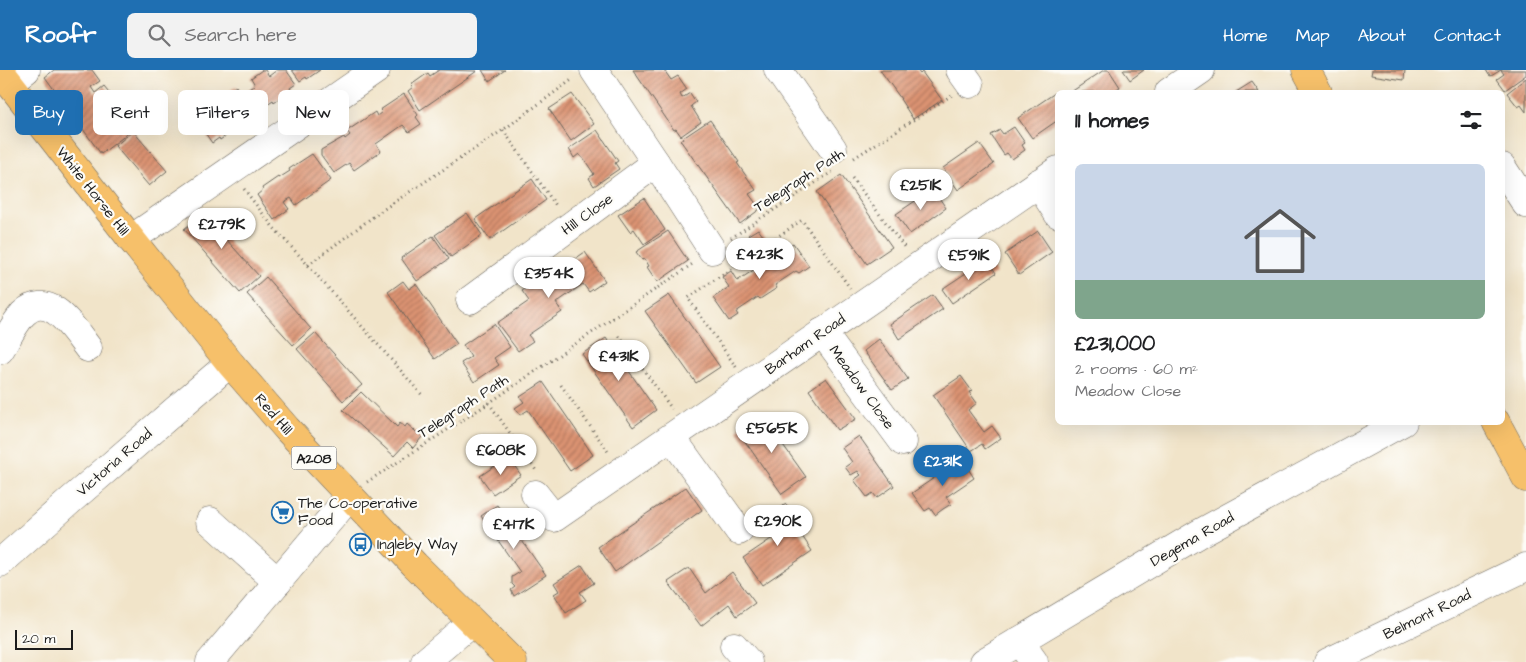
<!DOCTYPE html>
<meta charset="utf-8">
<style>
body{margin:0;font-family:"Architects Daughter",sans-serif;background:#f2f2f2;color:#202124;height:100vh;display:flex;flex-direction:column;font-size:19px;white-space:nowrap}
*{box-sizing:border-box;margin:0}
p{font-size:16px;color:#757577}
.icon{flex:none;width:28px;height:28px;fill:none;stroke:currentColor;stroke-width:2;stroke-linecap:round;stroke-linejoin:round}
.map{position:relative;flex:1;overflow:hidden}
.details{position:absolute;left:1055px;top:20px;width:450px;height:335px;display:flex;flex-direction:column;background:#fff;border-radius:8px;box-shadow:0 5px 20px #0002}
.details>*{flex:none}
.top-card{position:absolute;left:15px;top:20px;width:475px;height:45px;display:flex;gap:10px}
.scale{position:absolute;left:15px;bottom:12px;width:58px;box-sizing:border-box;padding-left:5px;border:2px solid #1c1c1c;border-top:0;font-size:14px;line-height:18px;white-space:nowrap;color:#1c1c1c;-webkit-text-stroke:4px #fdfcf7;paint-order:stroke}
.price{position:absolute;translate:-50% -42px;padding:0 11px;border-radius:18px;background:#fff;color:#222;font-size:16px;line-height:32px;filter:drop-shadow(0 1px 2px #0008)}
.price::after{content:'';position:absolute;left:50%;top:30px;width:15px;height:11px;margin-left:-8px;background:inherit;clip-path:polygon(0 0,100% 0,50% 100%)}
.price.selected{background:#1f6fb2;color:#fff}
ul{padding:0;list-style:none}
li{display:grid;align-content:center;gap:10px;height:265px;padding:0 20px}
li span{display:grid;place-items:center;height:155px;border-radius:8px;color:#555}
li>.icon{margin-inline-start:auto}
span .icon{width:90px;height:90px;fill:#fffc;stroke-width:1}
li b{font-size:21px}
h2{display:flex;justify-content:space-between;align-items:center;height:60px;padding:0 20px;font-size:21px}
.tag{padding:0 18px;border-radius:8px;background:#fff;box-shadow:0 5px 20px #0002;font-size:18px;line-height:45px}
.tag.selected{background:#1f6fb2;color:#fff}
header{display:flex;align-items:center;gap:30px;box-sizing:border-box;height:70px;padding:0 25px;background:#1f6fb2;color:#fff}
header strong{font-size:24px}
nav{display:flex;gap:28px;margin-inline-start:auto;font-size:18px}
.search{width:350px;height:45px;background:#f2f2f2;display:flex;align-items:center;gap:12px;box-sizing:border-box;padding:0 18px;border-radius:8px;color:#757577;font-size:19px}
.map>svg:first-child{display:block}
.building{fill:url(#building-hatch)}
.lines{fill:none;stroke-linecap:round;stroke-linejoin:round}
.minor-casing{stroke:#676259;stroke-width:29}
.major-casing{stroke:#676259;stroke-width:29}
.path{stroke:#676259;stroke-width:3;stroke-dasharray:1 4;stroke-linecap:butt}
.minor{stroke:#fff;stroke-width:28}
.major{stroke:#f6c06b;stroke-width:28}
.labels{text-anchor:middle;stroke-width:4.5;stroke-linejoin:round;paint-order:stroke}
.shield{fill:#fdfcf7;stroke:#605f5e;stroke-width:1}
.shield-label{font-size:14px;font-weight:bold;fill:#1c1c1c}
.street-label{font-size:15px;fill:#1c1c1c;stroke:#fdfcf7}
.poi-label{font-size:15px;fill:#1c1c1c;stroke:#fdfcf7;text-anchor:start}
</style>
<header>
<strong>Roofr</strong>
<div class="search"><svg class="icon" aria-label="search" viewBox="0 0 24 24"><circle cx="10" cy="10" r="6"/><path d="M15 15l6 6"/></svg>Search here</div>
<nav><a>Home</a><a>Map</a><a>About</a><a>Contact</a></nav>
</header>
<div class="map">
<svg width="1526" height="592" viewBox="0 0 1526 592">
<defs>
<pattern id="building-hatch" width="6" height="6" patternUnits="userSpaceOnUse" patternTransform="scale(1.25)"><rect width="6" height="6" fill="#db9372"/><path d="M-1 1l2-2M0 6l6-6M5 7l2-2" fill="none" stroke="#b1775d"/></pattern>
</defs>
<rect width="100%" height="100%" fill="#fdfcf7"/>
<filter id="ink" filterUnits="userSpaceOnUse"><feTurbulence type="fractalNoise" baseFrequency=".02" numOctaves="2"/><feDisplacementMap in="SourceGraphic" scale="10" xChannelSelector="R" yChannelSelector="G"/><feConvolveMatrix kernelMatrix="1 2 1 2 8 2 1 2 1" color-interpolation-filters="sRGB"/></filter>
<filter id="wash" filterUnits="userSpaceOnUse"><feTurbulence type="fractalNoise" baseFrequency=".0096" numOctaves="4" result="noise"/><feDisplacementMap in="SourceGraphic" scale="20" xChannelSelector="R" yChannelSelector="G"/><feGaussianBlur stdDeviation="1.12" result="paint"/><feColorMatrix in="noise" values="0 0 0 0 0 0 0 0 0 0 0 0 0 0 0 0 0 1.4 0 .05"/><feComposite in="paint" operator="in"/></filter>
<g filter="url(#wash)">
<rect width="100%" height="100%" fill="#f1e4c9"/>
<g id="blocks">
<g class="building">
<polygon points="54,0 92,0 100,11 91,17 95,23 104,16 121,37 111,44 119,56 128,49 135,58 101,84 45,7"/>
<polygon points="262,0 265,0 269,6 277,0 286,0 296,14 290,18 291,20 274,32 273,30 263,37 264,39 247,51 246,49 235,56 237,58 220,70 219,68 212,73 199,54 214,43 209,37 236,16 241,24 255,15 251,8"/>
<polygon points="292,0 320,0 307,9 306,7 300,11"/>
<polygon points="439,0 477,1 420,40 408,21 413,17 411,15 428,3 430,6"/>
<polygon points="482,0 505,0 489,11"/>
<polygon points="633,0 664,0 671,10 678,6 687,19 680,24 682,28 690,23 696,32 691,36 701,52 681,66 676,59 674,60"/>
<polygon points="880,0 917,0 920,4 922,2 942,30 913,49 900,29 901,29"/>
<polygon points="1104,0 1109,0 1120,17 1112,22 1071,22"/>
<polygon points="1123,0 1144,0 1130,10"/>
<polygon points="1372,0 1405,0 1404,10 1371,5"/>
<polygon points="1486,0 1526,0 1526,5 1505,20 1497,9 1504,4 1501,0 1491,6 1489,5"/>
<polygon points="1526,8 1526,42 1521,35 1518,37 1507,23"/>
<polygon points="1252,12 1259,22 1236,22"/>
<polygon points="1055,23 1058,26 1058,50 1032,68 1018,48"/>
<polygon points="404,24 418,45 416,47 421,54 409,62 403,55 376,74 381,81 354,100 349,93 334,103 321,85 321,80 344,67 345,69 350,65 347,61 375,42 377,46 382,42 380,40"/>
<polygon points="572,24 594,54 571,71 549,39"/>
<polygon points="710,50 739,92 737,93 756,120 749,124 760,139 740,154 680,70"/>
<polygon points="1014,57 1025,73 1022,75 1025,80 1012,89 1007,83 1004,85 991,65 1000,60 1003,64"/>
<polygon points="597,60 618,91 615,93 619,99 594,116 589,108 594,104 586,92 579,84 574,88 569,79"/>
<polygon points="133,61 167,101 149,116 115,76"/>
<polygon points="979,73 994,94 958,120 943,98"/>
<polygon points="312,84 331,110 296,135 291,128 284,132 289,139 274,150 257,125 263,120 262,118 278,107 279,108 290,101 289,99"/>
<polygon points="841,105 892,177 867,194 817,122"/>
<polygon points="532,109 546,130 490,170 475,149"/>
<polygon points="933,119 946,138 910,164 896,144"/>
<polygon points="644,128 665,160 644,174 634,159 630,162 618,145"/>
<polygon points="204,143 213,154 224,146 235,160 225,168 259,206 240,223 184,159"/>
<polygon points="467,143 482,165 451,187 435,165"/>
<polygon points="758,159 766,170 756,176 748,165"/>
<polygon points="668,161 688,191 657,212 647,197 649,196 645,189 642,190 636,182"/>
<polygon points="1038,161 1052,182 1019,205 1005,184"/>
<polygon points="433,166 449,189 417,211 401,188"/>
<polygon points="793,173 809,196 799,203 796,201 775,215 777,218 760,229 758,227 736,242 738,245 729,251 713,228 729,217 722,207 731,201 737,211 769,190 762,180 770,175 776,184"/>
<polygon points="585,182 605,211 589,222 583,214 556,233 562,242 528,265 533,271 518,281 497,253 529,231 522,221 540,209 541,212"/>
<polygon points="987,189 996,203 952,233 942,219"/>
<polygon points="266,207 311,259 293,275 247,224"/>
<polygon points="403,211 409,219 416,214 457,274 435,289 388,222"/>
<polygon points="669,225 720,297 696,313 645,241"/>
<polygon points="933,225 943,239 899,269 890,254"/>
<polygon points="494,254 510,277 494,288 499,295 474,312 461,293 471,287 463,275"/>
<polygon points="315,263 362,315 343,331 297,279"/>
<polygon points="606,268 656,340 633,357 582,284"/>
<polygon points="879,269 908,309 892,320 864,281"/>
<polygon points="961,306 972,321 969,322 977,333 968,340 984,362 992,356 1001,368 985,379 982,374 971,381 933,325"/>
<polygon points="826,308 856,349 837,360 809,320"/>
<polygon points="543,312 593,385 570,401 528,340 520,345 515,338 524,332 520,327"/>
<polygon points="361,322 397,357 400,353 405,357 407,354 422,367 413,378 407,372 394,386 343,340"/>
<polygon points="761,344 806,407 782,424 737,360"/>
<polygon points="859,366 894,416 877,428 873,423 867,427 854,410 861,405 859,403 858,401 851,405 845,397 852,392 842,378"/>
<polygon points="508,387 521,405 493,424 480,406"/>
<polygon points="962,389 974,408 946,427 951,434 943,439 935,445 930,438 925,441 912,423"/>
<polygon points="686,417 702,440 615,502 598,477"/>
<polygon points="786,434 798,451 794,454 812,481 762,515 743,488 774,467 763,450"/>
<polygon points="497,435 546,505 514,526 511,520 515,517 512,514 512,507 520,502 481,446"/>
<polygon points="582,495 594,513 580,522 586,530 566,543 554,524 559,521 554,513"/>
<polygon points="689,498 706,523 732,502 755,533 737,546 729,534 701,556 668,512"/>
</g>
</g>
</g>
<g filter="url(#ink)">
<use href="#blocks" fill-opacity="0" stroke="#676259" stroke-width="1"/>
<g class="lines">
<defs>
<g id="minor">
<polyline points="778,0 833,79"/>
<polyline points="960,0 970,14"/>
<polyline points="9,13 26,0"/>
<polyline points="1169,22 1201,0"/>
<polyline points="656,93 712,180"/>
<polyline points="1502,97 1526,134"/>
<polyline points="1038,113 1058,144"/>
<polyline points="131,169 376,0"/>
<polyline points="470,230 656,93 594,0"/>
<polyline points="822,262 903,372"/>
<path d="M0 280C7 269 14 254 23 244 50 218 74 260 88 278"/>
<polyline points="672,368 739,461"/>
<polyline points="535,424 554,448 1058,100"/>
<polyline points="210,451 278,512"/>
<polyline points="0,493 71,430 230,293"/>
<polyline points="1019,571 1034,592"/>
<polyline points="734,576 748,592"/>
<polyline points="210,592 350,426"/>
<polyline points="425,592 472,552"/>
<polyline points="984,592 1200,463 1403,352"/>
<polyline points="1328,592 1526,497"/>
</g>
<g id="major">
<polyline points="1306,0 1318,22"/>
<polyline points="0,1 131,169 230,293 287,359 415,495 513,592"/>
<polyline points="1496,352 1526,408"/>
</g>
</defs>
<use href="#minor" class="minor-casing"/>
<use href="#major" class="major-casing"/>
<g class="path">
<polyline points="503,60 557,137"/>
<polyline points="854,88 952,25"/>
<polyline points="852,108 905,178"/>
<polyline points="244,119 273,157 308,195 423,326"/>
<polyline points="731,168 832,102"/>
<polyline points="308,195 381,141 503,60 573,9"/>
<polyline points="619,266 672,339"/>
<polyline points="736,297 688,228 802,150 850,218"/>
<polyline points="561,315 609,383"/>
<polyline points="489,333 537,402"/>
<polyline points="367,412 489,333 694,193"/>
</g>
<use href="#minor" class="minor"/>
<use href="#major" class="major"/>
</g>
</g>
<defs>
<symbol id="supermarket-ring" viewBox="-11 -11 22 22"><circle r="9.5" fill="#fdfcf7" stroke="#1f6fb2" stroke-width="1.5"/><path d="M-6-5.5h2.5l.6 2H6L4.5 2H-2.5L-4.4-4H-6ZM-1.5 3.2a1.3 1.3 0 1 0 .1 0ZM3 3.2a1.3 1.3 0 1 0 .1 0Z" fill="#1f6fb2"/></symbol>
<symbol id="bus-ring" viewBox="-11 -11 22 22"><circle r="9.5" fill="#fdfcf7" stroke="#1f6fb2" stroke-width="1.5"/><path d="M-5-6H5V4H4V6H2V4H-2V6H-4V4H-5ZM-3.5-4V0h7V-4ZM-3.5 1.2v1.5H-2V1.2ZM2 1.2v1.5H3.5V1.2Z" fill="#1f6fb2"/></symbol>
</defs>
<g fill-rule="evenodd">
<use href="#supermarket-ring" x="270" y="430" width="25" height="25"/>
<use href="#bus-ring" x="348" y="462" width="25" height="25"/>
</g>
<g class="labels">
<rect class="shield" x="291.5" y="376.5" width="45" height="23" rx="4"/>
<g class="shield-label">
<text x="314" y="393">A208</text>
</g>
<g class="street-label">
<text transform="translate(799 110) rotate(-33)" y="5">Telegraph Path</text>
<text transform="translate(93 121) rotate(52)" y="5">White Horse Hill</text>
<text transform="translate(587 144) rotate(-36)" y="5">Hill Close</text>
<text transform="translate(805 274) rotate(-35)" y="5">Barham Road</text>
<text transform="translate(862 317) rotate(54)" y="5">Meadow Close</text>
<text transform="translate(463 336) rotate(-33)" y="5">Telegraph Path</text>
<text transform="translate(274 344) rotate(49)" y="5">Red Hill</text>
<text transform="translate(114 392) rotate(-41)" y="5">Victoria Road</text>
<text transform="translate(1192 469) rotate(-30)" y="5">Degema Road</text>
<text transform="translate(1427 544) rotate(-26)" y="5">Belmont Road</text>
</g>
<g class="poi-label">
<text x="298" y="438">The Co-operative<tspan x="298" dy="17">Food</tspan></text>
<text x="377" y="479">Ingleby Way</text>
</g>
</g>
</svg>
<div class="scale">20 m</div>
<b class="price" style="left:921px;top:141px">£251K</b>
<b class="price" style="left:222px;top:180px">£279K</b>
<b class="price" style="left:760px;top:210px">£423K</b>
<b class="price" style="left:969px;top:211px">£591K</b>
<b class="price" style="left:549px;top:229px">£354K</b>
<b class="price" style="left:619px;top:312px">£431K</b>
<b class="price" style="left:772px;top:384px">£565K</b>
<b class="price" style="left:501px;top:406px">£608K</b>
<b class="price selected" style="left:943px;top:417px">£231K</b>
<b class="price" style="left:778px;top:477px">£290K</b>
<b class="price" style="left:514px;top:480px">£417K</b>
<div class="top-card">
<a class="tag selected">Buy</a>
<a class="tag">Rent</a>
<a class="tag">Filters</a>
<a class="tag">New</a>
</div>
<section class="details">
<h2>11 homes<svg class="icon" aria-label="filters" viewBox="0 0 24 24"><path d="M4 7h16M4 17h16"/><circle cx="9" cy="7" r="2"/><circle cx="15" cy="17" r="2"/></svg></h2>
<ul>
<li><span style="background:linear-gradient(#c9d6e8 75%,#7fa58c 0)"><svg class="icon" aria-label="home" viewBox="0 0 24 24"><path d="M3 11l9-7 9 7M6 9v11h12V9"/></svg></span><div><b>£231,000</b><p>2 rooms · 60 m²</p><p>Meadow Close</p></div></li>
</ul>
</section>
</div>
